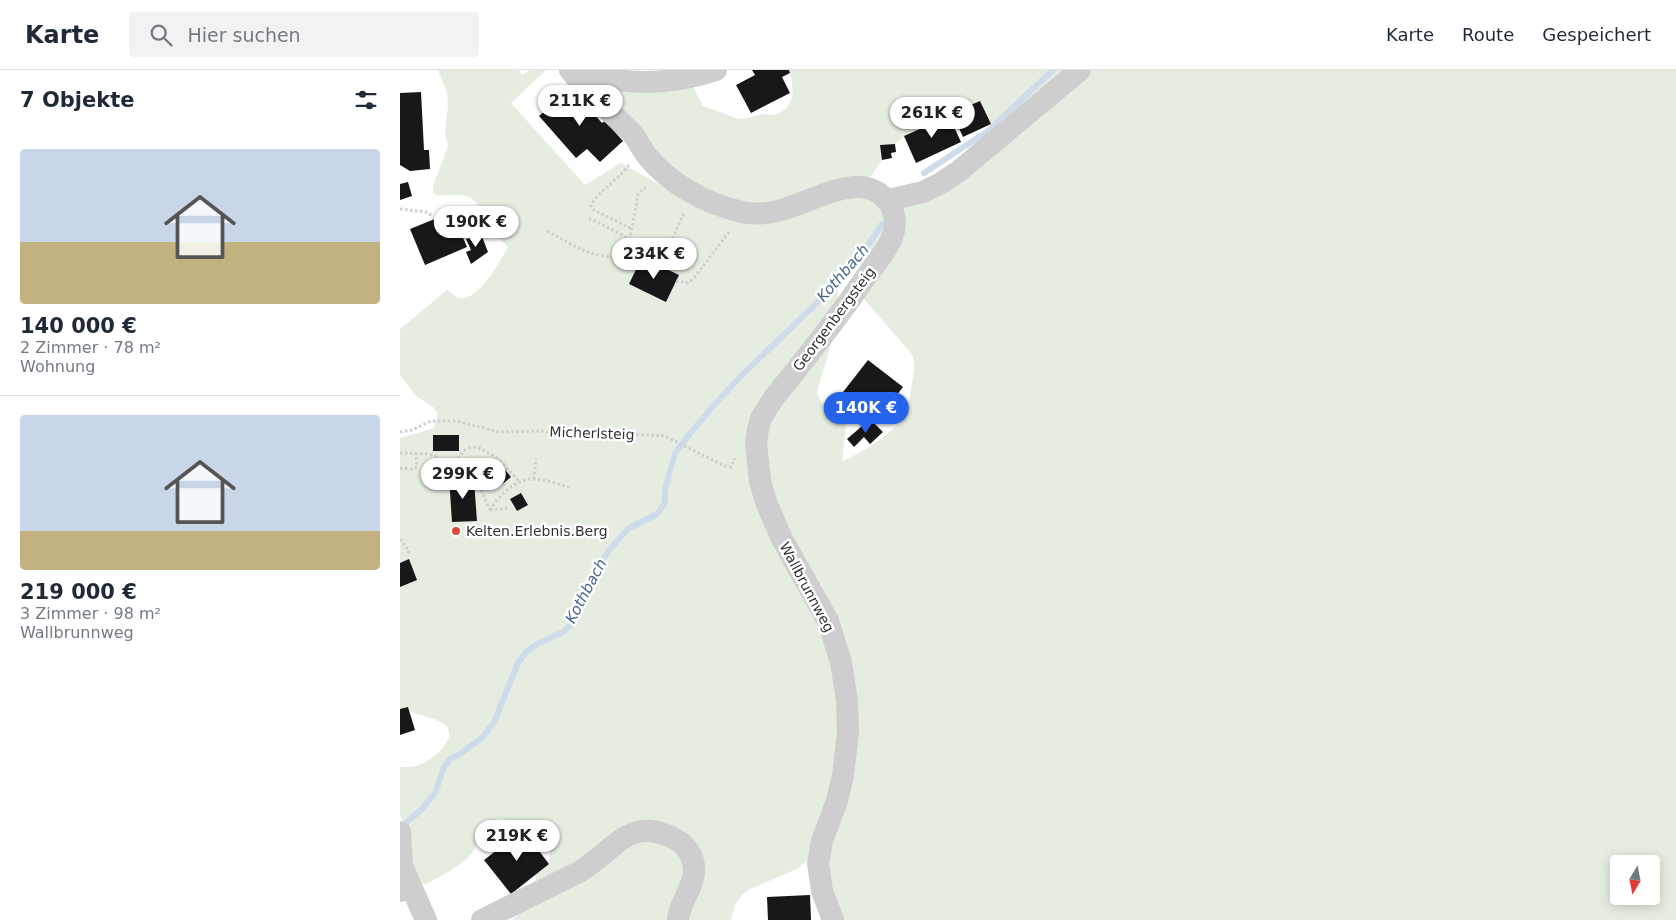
<!DOCTYPE html>
<html lang="de">
<meta charset="utf-8">
<style>
body{margin:0;font-family:"DejaVu Sans",sans-serif;background:#f2f2f3;color:#1f2937;height:100vh;display:flex;flex-direction:column;font-size:19px;white-space:nowrap}
*{box-sizing:border-box;margin:0}
p{font-size:16px;color:#747a83}
.icon{flex:none;width:28px;height:28px;fill:none;stroke:currentColor;stroke-width:2;stroke-linecap:round;stroke-linejoin:round}
.map{position:relative;flex:1;overflow:hidden}
.side{display:flex;flex-direction:column;background:#fff;width:400px}
.side>*{flex:none}
.needle{width:32px;rotate:190deg}
.fabs{position:absolute;left:1210px;top:785px;display:grid;gap:10px}
.fabs a{display:grid;place-items:center;width:50px;height:50px;border-radius:5px;background:#fff;box-shadow:0 2px 12px #0003;font-size:25px}
.price{position:absolute;translate:-50% -42px;padding:0 11px;border-radius:18px;background:#fff;color:#222;font-size:16px;line-height:32px;filter:drop-shadow(0 1px 2px #0008)}
.price::after{content:'';position:absolute;left:50%;top:30px;width:15px;height:11px;margin-left:-8px;background:inherit;clip-path:polygon(0 0,100% 0,50% 100%)}
.price.active{background:#2563eb;color:#fff}
ul{padding:0;list-style:none}
li{display:grid;align-content:center;gap:10px;height:265px;padding:0 20px}
li+li{border-top:1px solid #e0e1e3}
li span{display:grid;place-items:center;height:155px;border-radius:5px;color:#555}
li>.icon{margin-inline-start:auto}
span .icon{width:90px;height:90px;fill:#fffc;stroke-width:1}
li b{font-size:21px}
h2{display:flex;justify-content:space-between;align-items:center;height:60px;padding:0 20px;font-size:21px}
header{display:flex;align-items:center;gap:30px;box-sizing:border-box;height:70px;padding:0 25px;background:#fff;border-bottom:1px solid #e0e1e3}
header strong{font-size:24px}
nav{display:flex;gap:28px;margin-inline-start:auto;font-size:18px}
.search{width:350px;height:45px;background:#f2f2f3;display:flex;align-items:center;gap:12px;box-sizing:border-box;padding:0 18px;border-radius:5px;color:#747a83;font-size:19px}
main{display:flex;flex:1;min-height:0}
.map>svg:first-child{display:block}
.green{fill:#e5ede0;fill-rule:evenodd}
.lines{fill:none;stroke-linecap:round;stroke-linejoin:round}
.stream{stroke:#cedbeb;stroke-width:6}
.building{fill:#181818}
.path{stroke:#cecece;stroke-width:3;stroke-dasharray:2.5 2.5;stroke-linecap:butt}
.minor{stroke:#cecece;stroke-width:22}
.poi-dot{fill:#db4a3f;stroke:#fff;stroke-width:2}
.labels{text-anchor:middle;stroke-width:5;stroke-linejoin:round;paint-order:stroke}
.street-label{font-size:14px;fill:#313131;stroke:#fff}
.poi-label{font-size:14px;fill:#313131;stroke:#fff;text-anchor:start}
.water-label{font-size:15px;font-style:italic;fill:#43668f;stroke:#fff}
</style>
<header>
<strong>Karte</strong>
<div class="search"><svg class="icon" aria-label="search" viewBox="0 0 24 24"><circle cx="10" cy="10" r="6"/><path d="M15 15l6 6"/></svg>Hier suchen</div>
<nav><a>Karte</a><a>Route</a><a>Gespeichert</a></nav>
</header>
<main>
<section class="side">
<h2>7 Objekte<svg class="icon" aria-label="filters" viewBox="0 0 24 24"><path d="M4 7h16M4 17h16"/><circle cx="9" cy="7" r="2"/><circle cx="15" cy="17" r="2"/></svg></h2>
<ul>
<li><span style="background:linear-gradient(#c9d6e8 60%,#c2b280 0)"><svg class="icon" aria-label="home" viewBox="0 0 24 24"><path d="M3 11l9-7 9 7M6 9v11h12V9"/></svg></span><div><b>140 000 €</b><p>2 Zimmer · 78 m²</p><p>Wohnung</p></div></li>
<li><span style="background:linear-gradient(#c9d6e8 75%,#c2b280 0)"><svg class="icon" aria-label="home" viewBox="0 0 24 24"><path d="M3 11l9-7 9 7M6 9v11h12V9"/></svg></span><div><b>219 000 €</b><p>3 Zimmer · 98 m²</p><p>Wallbrunnweg</p></div></li>
</ul>
</section>
<div class="map">
<svg width="1276" height="850" viewBox="0 0 1276 850">
<rect width="100%" height="100%" fill="#fff"/>
<g class="green">
<path d="M38 0H119L122 5 130 0H146L111 33 185 115 221 93 289 131 406 138 459 125 475 131 488 154 465 195 453 186 442 201 445 206C441 218 434 219 440 233L350 368 427 574 442 634 437 703 408 789 399 798 348 820 341 826 335 835 331 850H284L295 820 272 761 194 784 138 813 134 805 149 794 150 778C136 764 102 735 84 757 78 764 77 777 71 784 63 795 39 807 26 814L20 813 15 807 4 758 0 745V697C5 697 11 697 16 696 29 693 62 668 44 654 37 649 19 645 10 642L8 637 0 639V368L34 358 37 347V342L33 337 16 326 0 305V259L47 220C52 223 56 228 61 228 79 230 100 191 108 177 96 166 80 129 67 126 58 124 46 126 36 125L33 122V116L48 76 45 62 48 36 47 22Z"/>
<path d="M389 0H1276V850H441L425 799 454 648 385 461 364 386 372 342 433 268 417 322C421 340 439 341 446 355L442 392 470 377 502 352 510 327 514 298V290L511 283 462 227 505 134 606 69 591 54 580 31 504 66 495 74 480 75 482 90 471 106 363 137 309 124 268 100 185 9 291 13 303 36 339 49C348 49 355 45 363 44 369 44 374 46 379 43 396 36 394 14 389 0ZM1219 794H1251V826H1219Z"/>
<polygon points="249,766 275,779 288,796 272,850 113,850 121,841"/>
</g>
<g class="lines">
<g class="stream">
<polyline points="524,103 588,61 653,0"/>
<polyline points="7,752 22,739 35,723 44,697 50,689 60,684 83,667 94,652 118,593 126,582 137,574 163,562 171,555 179,539 183,521 209,480 229,458 257,444 265,433 265,420 275,383 289,365 314,335 343,304 422,228 465,180 482,154"/>
</g>
</g>
<g class="building">
<polygon points="352,0 389,0 390,3 382,7 390,23 351,43 336,15 355,5"/>
<polygon points="171,18 202,53 205,51 223,71 200,92 187,79 176,88 139,46"/>
<polygon points="21,22 24,80 29,80 30,99 10,101 0,95 0,23"/>
<polygon points="580,31 591,54 563,67 552,43"/>
<polygon points="549,46 561,72 516,93 504,66"/>
<polygon points="495,74 496,82 491,83 492,88 482,90 480,75"/>
<polygon points="8,112 12,126 0,130 0,114"/>
<polygon points="52,142 67,177 25,195 10,159"/>
<polygon points="81,164 88,182 71,194 66,182 71,180 66,169"/>
<polygon points="242,187 279,205 266,232 229,214"/>
<polygon points="468,290 503,317 478,349 443,322"/>
<polygon points="472,351 483,362 470,374 464,367 454,377 447,369 462,356 465,357"/>
<rect x="33" y="365" width="26" height="16"/>
<polygon points="98,391 111,407 99,417 86,401"/>
<polygon points="66,406 66,412 74,411 77,451 52,452 49,407"/>
<polygon points="121,423 128,435 117,441 110,429"/>
<polygon points="9,489 17,510 0,517 0,493"/>
<polygon points="8,637 15,660 0,665 0,639"/>
<polygon points="123,760 149,794 111,824 84,790"/>
<polygon points="410,825 411,850 368,850 367,827"/>
</g>
<g class="lines">
<g class="path">
<path d="M229 95C219 109 194 125 191 136L192 139 232 159"/>
<polyline points="0,139 26,142 33,146"/>
<polyline points="189,148 230,169"/>
<path d="M147 161C177 177 192 190 227 186"/>
<polyline points="239,193 227,186 238,124 244,118 248,120"/>
<polyline points="260,196 284,143"/>
<polyline points="276,211 287,213 293,209 330,161"/>
<polyline points="0,362 12,360 31,351 56,351 99,362 139,361 158,363 250,365 263,366 273,370 324,396 331,397 335,388"/>
<polyline points="0,383 29,384 35,386 51,397 67,402 77,411 90,440"/>
<polyline points="0,398 14,399 17,397 16,383"/>
<path d="M54 398C59 385 63 377 78 377L96 387 120 412"/>
<polyline points="134,409 136,388"/>
<path d="M90 440C99 426 115 409 133 409 146 409 160 415 171 418"/>
<polyline points="90,440 110,438"/>
<polyline points="0,469 9,481 7,486"/>
</g>
<g class="minor">
<path d="M170 0C188 24 210 41 231 62 238 70 242 80 248 87 271 115 307 134 342 142 383 151 415 120 455 117 485 115 503 144 491 170 484 184 474 196 465 208 437 250 405 289 373 329L361 348 358 359 356 373 360 411 366 432 382 469 428 551 441 592 447 631 448 663 443 705 437 731 422 771 418 794 422 821 433 850"/>
<path d="M178 0C224 17 270 15 316 0"/>
<polyline points="488,130 523,122 541,113 559,101 680,0"/>
<polyline points="0,762 2,797 0,821"/>
<polyline points="3,798 26,850"/>
<path d="M82 850 179 802C214 782 230 743 277 770 287 776 294 787 294 799 295 817 279 832 278 850"/>
</g>
</g>
<circle class="poi-dot" cx="56" cy="461" r="5"/>
<g class="labels">
<g class="street-label">
<text transform="translate(434 249) rotate(-53)" y="5">Georgenbergsteig</text>
<text transform="translate(192 363) rotate(2)" y="5">Micherlsteig</text>
<text transform="translate(407 517) rotate(62)" y="5">Wallbrunnweg</text>
</g>
<g class="poi-label">
<text x="66" y="466">Kelten.Erlebnis.Berg</text>
</g>
<g class="water-label">
<text transform="translate(443 203) rotate(-49)" y="5">Kothbach</text>
<text transform="translate(186 521) rotate(-62)" y="5">Kothbach</text>
</g>
</g>
</svg>
<div class="fabs">
<a><svg class="needle" viewBox="-14 -14 28 28"><path d="M0-13l5 13h-10z" fill="#e53935"/><path d="M0 13l5-13h-10z" fill="#747a83"/></svg></a>
</div>
<b class="price" style="left:180px;top:57px">211K €</b>
<b class="price" style="left:532px;top:69px">261K €</b>
<b class="price" style="left:76px;top:178px">190K €</b>
<b class="price" style="left:254px;top:210px">234K €</b>
<b class="price active" style="left:466px;top:364px">140K €</b>
<b class="price" style="left:63px;top:430px">299K €</b>
<b class="price" style="left:117px;top:792px">219K €</b>
</div>
</main>
